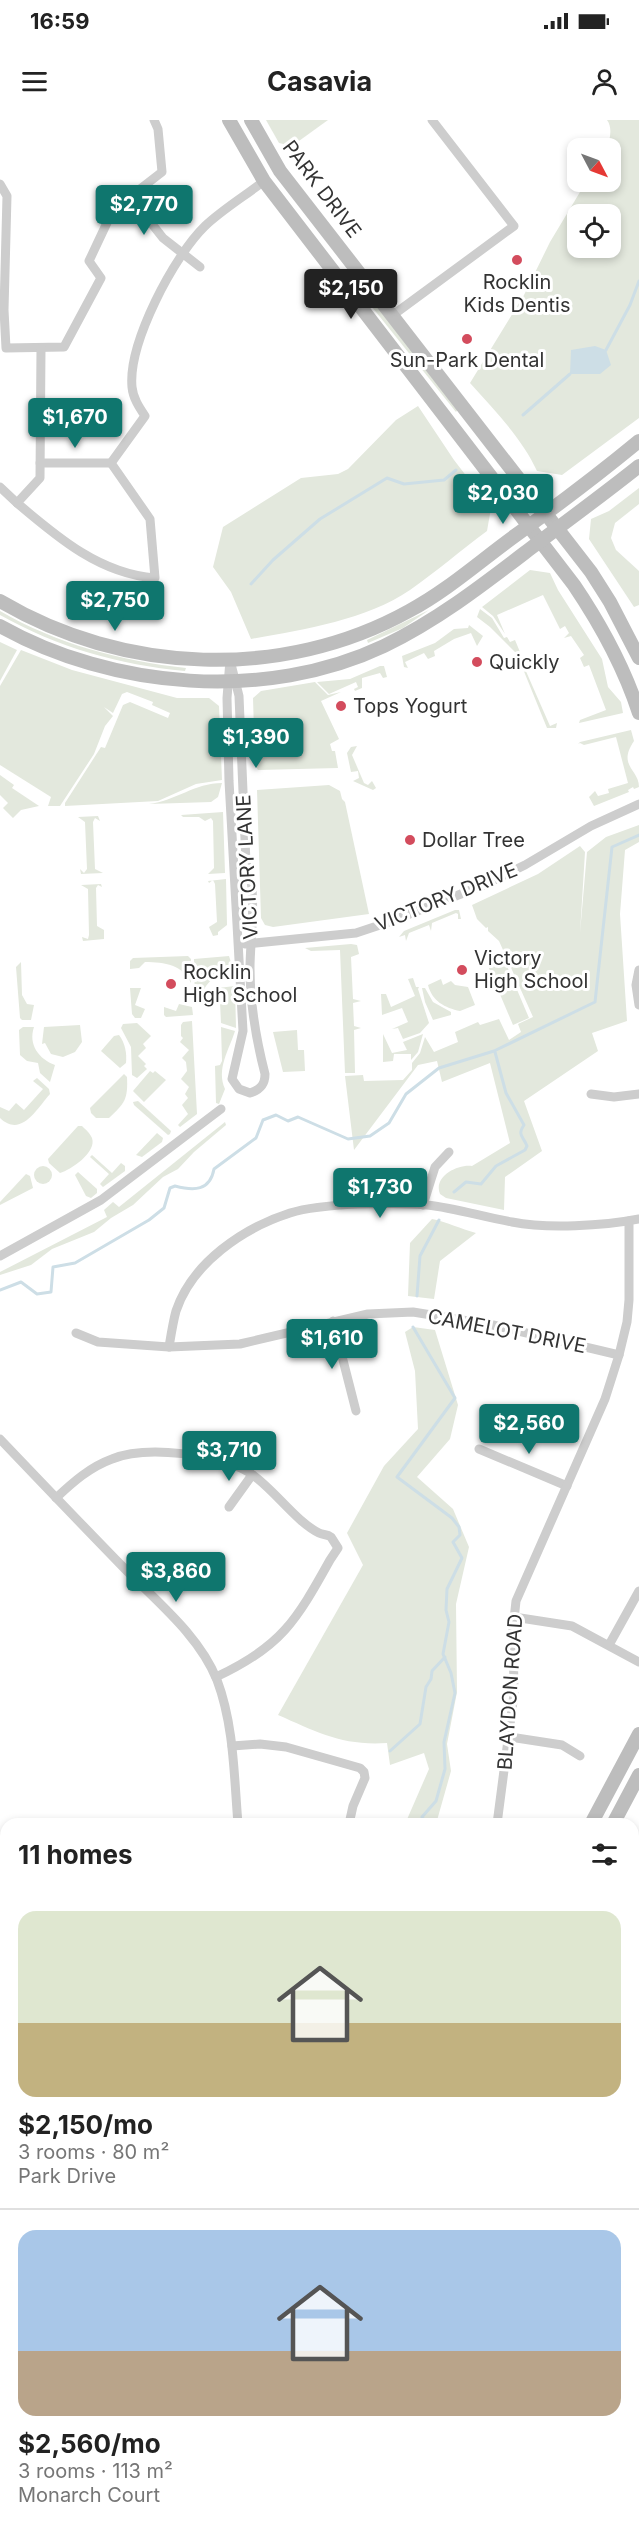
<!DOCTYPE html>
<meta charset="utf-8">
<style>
body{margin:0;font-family:Inter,sans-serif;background:#f2f2f2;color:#222;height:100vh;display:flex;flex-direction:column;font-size:22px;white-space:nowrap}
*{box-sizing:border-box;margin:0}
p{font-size:20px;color:#767676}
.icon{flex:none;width:33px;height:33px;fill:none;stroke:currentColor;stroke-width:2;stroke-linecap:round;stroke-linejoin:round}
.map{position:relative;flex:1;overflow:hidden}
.details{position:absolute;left:0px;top:1698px;width:639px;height:722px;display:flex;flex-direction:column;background:#fff;border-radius:18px 18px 0 0;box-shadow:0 3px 9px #0003}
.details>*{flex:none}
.needle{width:39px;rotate:131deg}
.fabs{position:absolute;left:567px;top:18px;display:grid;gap:12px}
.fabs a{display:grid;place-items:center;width:54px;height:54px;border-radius:12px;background:#fff;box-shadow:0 3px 9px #0003;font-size:30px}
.price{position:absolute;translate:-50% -51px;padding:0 14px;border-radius:6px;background:#0f766e;color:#fff;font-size:20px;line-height:39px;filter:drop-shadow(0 2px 3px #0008)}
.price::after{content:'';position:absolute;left:50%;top:36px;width:18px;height:14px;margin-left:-9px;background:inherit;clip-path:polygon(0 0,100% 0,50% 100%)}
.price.current{background:#222;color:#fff}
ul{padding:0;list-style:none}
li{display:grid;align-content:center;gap:12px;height:318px;padding:0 18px}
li+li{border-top:2px solid #e0e0e0}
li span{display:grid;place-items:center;height:186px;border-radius:18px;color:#555}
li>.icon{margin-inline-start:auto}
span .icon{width:108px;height:108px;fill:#fffc;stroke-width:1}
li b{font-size:26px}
h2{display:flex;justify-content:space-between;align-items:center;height:72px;padding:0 18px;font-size:26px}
.status{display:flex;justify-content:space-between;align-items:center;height:42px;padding:0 30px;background:#fff;direction:ltr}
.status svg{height:16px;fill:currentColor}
header{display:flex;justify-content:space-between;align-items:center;height:78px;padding:0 18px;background:#fff;font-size:27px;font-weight:700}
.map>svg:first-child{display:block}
.green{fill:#e3e8dd;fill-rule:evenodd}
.water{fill:#cddee6}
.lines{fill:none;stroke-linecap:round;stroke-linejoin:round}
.stream{stroke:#cddee6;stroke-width:3}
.street{stroke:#cdcdcd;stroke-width:9}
.secondary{stroke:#bdbdbd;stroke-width:14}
.poi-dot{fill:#d34c5d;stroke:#fff;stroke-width:2}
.labels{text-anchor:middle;stroke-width:6;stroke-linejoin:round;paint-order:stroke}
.street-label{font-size:20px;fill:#333;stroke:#fff}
.poi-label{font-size:20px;fill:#333;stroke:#fff;text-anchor:start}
</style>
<div class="status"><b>16:59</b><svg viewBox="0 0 49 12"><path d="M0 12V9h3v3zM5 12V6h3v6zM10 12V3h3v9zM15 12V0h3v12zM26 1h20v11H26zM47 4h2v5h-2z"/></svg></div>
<header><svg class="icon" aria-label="menu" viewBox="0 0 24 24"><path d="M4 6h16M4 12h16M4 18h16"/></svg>Casavia<svg class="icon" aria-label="person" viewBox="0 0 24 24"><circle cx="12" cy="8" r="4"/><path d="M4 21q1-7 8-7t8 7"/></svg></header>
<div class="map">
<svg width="639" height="2419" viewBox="0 0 639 2419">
<rect width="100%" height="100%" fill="#fff"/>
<g class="green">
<polygon points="266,0 328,0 292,26 279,23"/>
<path d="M607 0H639V298L562 355 537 351C522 318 494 290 470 263L524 175 550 122 586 62H610V28H606C610 21 613 8 607 0ZM578 94H610V128H578Z"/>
<polygon points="355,159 458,289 456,292 352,162"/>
<path d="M418 286 454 340 491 388 487 411C461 430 436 452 410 470 366 500 302 510 251 519L231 472 213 447 223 407 301 358 338 354 348 349 396 300Z"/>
<polygon points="639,368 639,384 615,403 611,418 616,430 639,451 639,485 634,487 589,419 591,399 609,391"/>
<polygon points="530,450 550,453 558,470 602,539 608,567 621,582 623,593 579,603 580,600 606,590 589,545 584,547 580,538 584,535 571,516 564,518 569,513 565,506 560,509 543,475 497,495 505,514 493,496 482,487"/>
<polygon points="480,489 492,498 504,518 507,517 510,522 515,520 520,532 515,532 490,507 477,497"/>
<polygon points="429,490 403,508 368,523 367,520"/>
<path d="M0 491C57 524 121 541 186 548L185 551C119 545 57 527 0 495Z"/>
<polygon points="469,505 483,516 477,526 471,513 454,519 434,531 435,536 428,539 424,533 405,542 408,548 404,547 402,536 435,523 454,509 468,508"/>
<polygon points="0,522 17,530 0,561"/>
<polygon points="21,530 72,550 177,578 209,578 219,586 222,660 196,664 158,681 65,686 65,683 101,627 105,628 123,585 130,582 168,598 170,593 152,585 153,582 127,572 122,574 113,593 104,587 113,596 105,606 94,634 60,686 48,686 51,677 0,645 0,566"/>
<polygon points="529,543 532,546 525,549 550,606 557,603 556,608 547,608 523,549"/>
<polygon points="380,546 384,546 387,557 383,558 380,553 362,558 362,568 355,571 354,569 358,567 356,562 329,574 317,562 350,559"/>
<polygon points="315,562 328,575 341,572 321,581 339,619 330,624 332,631 335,631 338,648 258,650 255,645 253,578 261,571"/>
<path d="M631 610 634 621C617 646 639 649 639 667L634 669 633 667 628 670 629 672 594 686 589 677 595 671 598 676 609 673 608 669 628 663 616 617 584 625 580 623 578 624 580 622Z"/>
<polygon points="357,626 352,635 364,663 368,665 372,661 376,668 373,670 353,661 359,658 358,651 351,652 347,633 351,627"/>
<polygon points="0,655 14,665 12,668 39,686 21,690 13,698 3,688 8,683 0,675"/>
<path d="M222 663 218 677 211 682 149 684C175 681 195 663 222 663Z"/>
<polygon points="329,665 340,671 342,679 345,682 369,794 273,807 265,805 261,798 257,670"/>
<polygon points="223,692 225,753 208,754 214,748 213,701 211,698 205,701 199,697 183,697 181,695"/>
<polygon points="98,696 100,701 95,698 93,702 95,749 103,753 81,754 80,749 84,753 87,749 85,702 78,697"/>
<path d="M639 705V722L625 730 620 794 627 901 592 913 598 931 524 981 542 1031 505 1057 504 1090 446 1078 440 1074C433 1057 457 1044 472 1046L510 1023 490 943 442 962 437 941 418 945 354 1030 345 956 363 955 364 961 403 960 412 950V943L420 933 425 917 434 932 458 922 455 912 478 902 480 905 499 899 509 920 521 912 518 904 533 897 499 821 488 811V807L486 808 477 799 472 785 538 754 580 726 585 732 580 813 587 732 606 717Z"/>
<polygon points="226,759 227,805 218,812 218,815 213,816 209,807 217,802 215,764 213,760 209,763 208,761"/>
<polygon points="101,764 102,767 98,765 96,768 97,806 104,810 104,819 83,821 82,817 88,819 89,815 88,769 81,765"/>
<polygon points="455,790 459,790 461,799 458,799 458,794 456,793 432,803 431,811 429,805 409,813 406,821 405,815 399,817 404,811"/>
<polygon points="351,824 357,825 359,834 351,837 353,879 361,881 353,883 354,906 361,908 354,910 355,953 345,953 340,830 311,831 305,828"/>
<path d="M188 836 191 839V863C183 845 165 842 145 842L139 848 130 849V841L133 838Z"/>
<path d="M229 836 234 852C217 856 203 860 202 880L195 883 194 839Z"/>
<polygon points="504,839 529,898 513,905 488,846"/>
<polygon points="21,842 22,875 27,884 34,885 31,900 22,900 20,898 16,847"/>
<polygon points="413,858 416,867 419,867 418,869 429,903 420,913 403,919 398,908 392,909 408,902 402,888 382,895 381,874 386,874 391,887 415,876 408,859"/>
<path d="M441 859 443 865 451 861 455 865 468 867 475 885 460 891C445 888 432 881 428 865Z"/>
<polygon points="235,866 236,908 221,903 220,882 213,878 218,868"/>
<polygon points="130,868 141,868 135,885 145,889 141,898 135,898 132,894"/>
<polygon points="422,868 425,868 433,882 451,892 451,895 433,900 425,882"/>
<polygon points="179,884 192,887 193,895 166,897 164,895 164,887 176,891"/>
<polygon points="192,901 197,994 180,1007 178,1005 188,994 182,985 188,978 185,974 189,967 181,959 187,951 186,942 182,938 189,930 180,922 183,918 181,916 181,905 183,902"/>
<polygon points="137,903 151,916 143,924 146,928 138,936 146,944 144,946 147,949 137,958 132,955 131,927 121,908 123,904"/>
<polygon points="80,905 82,922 75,932 63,937 51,934 45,923 42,924 44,907"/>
<path d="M23 907H34C28 925 39 939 55 945L50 962 40 953 38 943 27 941 20 935 19 910Z"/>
<path d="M221 907 235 911C229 930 216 949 225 969L219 984 216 983 215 946 220 945 222 941Z"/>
<polygon points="297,910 298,930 304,930 305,951 283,952 273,912"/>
<polygon points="383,914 392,933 407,930 403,922 423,914 418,932 411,940 411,934 394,934 393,941 383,942"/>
<path d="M119 915C125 923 127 933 126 943L120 948 101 931 114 916Z"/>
<polygon points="150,951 153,953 155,951 166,960 144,982 133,971"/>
<path d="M124 954 127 957C128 979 125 983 109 998H96L91 993 90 988Z"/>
<path d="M37 958 49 969 50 974C36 990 21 1018 0 998V987L9 991 16 983 24 990 43 969 33 961Z"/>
<polygon points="138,981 171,1011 170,1014 168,1015 134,985 133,982"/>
<polygon points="225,1002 226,1005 194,1032 178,1049 163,1057 133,1085 111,1098 94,1112 52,1129 31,1145 0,1155 0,1152 107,1097 104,1090 113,1082 119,1087"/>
<path d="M78 1006H82C85 1009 90 1013 92 1018 97 1032 71 1050 60 1053L49 1043 48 1039Z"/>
<polygon points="157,1013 163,1018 162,1022 142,1037 136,1035"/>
<polygon points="92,1035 112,1053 121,1043 125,1046 125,1051 103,1067 100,1064 109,1054 90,1037"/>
<circle cx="43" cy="1055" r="9"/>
<polygon points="78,1052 97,1069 97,1073 91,1078 86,1076 75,1055"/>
<polygon points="26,1054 30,1056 33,1068 0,1085 0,1082"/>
<path d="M432 1099C448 1102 460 1109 476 1113L440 1141 434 1179 408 1176 410 1123Z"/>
<path d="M413 1207 435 1210 458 1285 450 1319 417 1357 453 1389 469 1427 456 1484 457 1572 447 1624 451 1651 436 1704H405L429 1649 424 1633 390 1645 387 1623C342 1626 317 1612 278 1595L363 1445 347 1413 384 1346 418 1309 415 1251 405 1212Z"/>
</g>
<polygon class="water" points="595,226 606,230 611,245 600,254 570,254 571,230"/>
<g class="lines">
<g class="stream">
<polyline points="606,230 630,185 639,161"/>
<polyline points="523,295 570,254"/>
<polyline points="251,464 273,440 320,399 387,358 404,364 444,360 456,350"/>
<path d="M454 1072 466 1062 481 1064 496 1046 525 1030 527 1026C523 1016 517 1015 524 1005L506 973 495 932"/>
<path d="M0 1170 21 1162 37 1174 51 1172 53 1147 75 1143 149 1100 164 1088 170 1068 175 1066C194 1071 210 1071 214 1049L256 1018 263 1000 276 995 288 1001 298 997 348 1019 370 1016 389 1003 406 974 439 948 494 931 595 882 612 727 639 715"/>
<polyline points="417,1176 420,1136 439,1100"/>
<polyline points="413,1207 455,1278 397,1357 452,1398 459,1407 460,1415 453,1422 462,1438 447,1469 446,1490 449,1502 443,1534 451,1553 455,1573 444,1622 445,1649 436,1681 422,1697 428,1704"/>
<polyline points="390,1631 420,1604 426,1567 431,1559 432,1551 445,1537"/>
</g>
<g class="street">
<polyline points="0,64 7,76 4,190 6,228 64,227 101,158 89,141 113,90 162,52 158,9 154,0"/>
<polyline points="129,75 163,118 200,147"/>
<polyline points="393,195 514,106 432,0"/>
<path d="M41 228 40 358 17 383C57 417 100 454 155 458L150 399 111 343 145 296C139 287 133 278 132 267 128 223 174 136 205 106 223 89 245 76 264 61"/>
<polyline points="40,343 111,343"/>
<polyline points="0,367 17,383"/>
<path d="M230 540 239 576 246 743C258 767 250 820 250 848 250 885 256 919 265 954 265 965 260 970 250 973L239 969 232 959 243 911 229 661 227 578Z"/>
<polyline points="245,824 356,813 389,802 484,765 525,745 591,706 639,684"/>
<polyline points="639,850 636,865 639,885"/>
<polyline points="591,974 614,977 639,974"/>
<polyline points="423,1085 435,1047 449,1032"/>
<polyline points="0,1136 101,1080 221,989"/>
<polyline points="333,1201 356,1291"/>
<polyline points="76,1213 98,1222 169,1227 240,1224 368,1194 413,1192 493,1205 619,1235"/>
<path d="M169 1227C171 1215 173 1202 176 1191 192 1143 243 1108 290 1093 322 1083 393 1082 427 1085 455 1088 483 1097 512 1102 547 1109 603 1106 639 1099"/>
<path d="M0 1319C41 1362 82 1405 124 1448 156 1481 199 1515 217 1560 234 1605 234 1656 238 1704"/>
<polyline points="479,1329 567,1366"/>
<path d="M56 1378C73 1362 90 1347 112 1339 146 1325 219 1334 250 1353 274 1369 295 1401 319 1413 323 1415 327 1414 331 1417L338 1428 330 1440C296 1501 281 1527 216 1557"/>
<polyline points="229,1387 252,1355"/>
<polyline points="514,1497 572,1506 639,1542"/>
<polyline points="609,1525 639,1471"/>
<polyline points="510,1617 562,1625 580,1636"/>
<polyline points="232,1626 260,1624 286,1627 360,1648 364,1652 365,1658 353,1686 349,1704"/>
<polyline points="497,1704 514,1574 513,1509 516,1481 605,1279 619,1235 627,1202 629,1180 629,1101"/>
<polyline points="0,1757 6,1790"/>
<polyline points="633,1787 639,1786"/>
<polyline points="0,1841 6,1840"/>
<polyline points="0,1964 6,1964"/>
<polyline points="0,2042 6,2024"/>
<polyline points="0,2135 6,2142"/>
<polyline points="0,2198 6,2195"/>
<polyline points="633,2277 639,2259"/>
<polyline points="0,2349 6,2345"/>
<polyline points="325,2414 332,2419"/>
<polyline points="508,2416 517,2419"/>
<polyline points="584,2419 586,2414"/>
</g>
<g class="secondary">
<path d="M229 0 264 61 574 465C601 505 624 547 639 593"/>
<polyline points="251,0 280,51 591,452 610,482 639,538"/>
<path d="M0 481C123 554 283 561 409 491 448 470 480 441 516 415 558 385 599 354 639 321"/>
<path d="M0 506C112 569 266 582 384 526 438 500 484 464 531 428 567 401 604 374 639 346"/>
<polyline points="591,1704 639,1614"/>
<polyline points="613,1704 639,1655"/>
<polyline points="104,2419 110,2414"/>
<polyline points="129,2419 135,2414"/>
</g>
</g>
<g class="poi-dot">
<circle cx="517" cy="140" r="6"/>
<circle cx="467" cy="219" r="6"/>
<circle cx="477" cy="542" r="6"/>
<circle cx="341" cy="586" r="6"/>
<circle cx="410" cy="720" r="6"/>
<circle cx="462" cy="850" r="6"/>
<circle cx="171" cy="864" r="6"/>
</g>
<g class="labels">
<g class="street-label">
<text transform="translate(322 69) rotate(53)" y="7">PARK DRIVE</text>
<text transform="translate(247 747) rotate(-93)" y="7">VICTORY LANE</text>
<text transform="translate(446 777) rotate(-22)" y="7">VICTORY DRIVE</text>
<text transform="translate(507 1211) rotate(11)" y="7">CAMELOT DRIVE</text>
<text transform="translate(510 1572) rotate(-86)" y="7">BLAYDON ROAD</text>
</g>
<g class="poi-label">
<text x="517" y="169" text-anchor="middle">Rocklin<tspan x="517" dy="23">Kids Dentis</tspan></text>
<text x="467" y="247" text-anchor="middle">Sun-Park Dental</text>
<text x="489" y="549">Quickly</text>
<text x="353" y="593">Tops Yogurt</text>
<text x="422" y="727">Dollar Tree</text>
<text x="474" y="845">Victory<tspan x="474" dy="23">High School</tspan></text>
<text x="183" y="859">Rocklin<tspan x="183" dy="23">High School</tspan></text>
</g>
</g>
</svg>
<div class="fabs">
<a><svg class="needle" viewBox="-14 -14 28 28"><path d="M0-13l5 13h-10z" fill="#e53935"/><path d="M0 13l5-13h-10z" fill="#767676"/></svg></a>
<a><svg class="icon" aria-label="locate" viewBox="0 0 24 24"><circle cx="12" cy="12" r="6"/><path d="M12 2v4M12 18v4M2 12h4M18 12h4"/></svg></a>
</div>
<b class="price" style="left:144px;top:116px">$2,770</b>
<b class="price current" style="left:351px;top:200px">$2,150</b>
<b class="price" style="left:75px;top:329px">$1,670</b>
<b class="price" style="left:503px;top:405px">$2,030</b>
<b class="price" style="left:115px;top:512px">$2,750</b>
<b class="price" style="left:256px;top:649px">$1,390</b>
<b class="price" style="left:380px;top:1099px">$1,730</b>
<b class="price" style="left:332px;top:1250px">$1,610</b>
<b class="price" style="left:529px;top:1335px">$2,560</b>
<b class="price" style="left:229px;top:1362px">$3,710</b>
<b class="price" style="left:176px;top:1483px">$3,860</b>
<section class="details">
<h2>11 homes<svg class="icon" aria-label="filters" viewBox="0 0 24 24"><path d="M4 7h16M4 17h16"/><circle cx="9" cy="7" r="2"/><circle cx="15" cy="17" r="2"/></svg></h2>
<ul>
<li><span style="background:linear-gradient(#dfe7d0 60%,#c2b280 0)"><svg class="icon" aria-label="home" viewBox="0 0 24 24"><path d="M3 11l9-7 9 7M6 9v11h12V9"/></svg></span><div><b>$2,150/mo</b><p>3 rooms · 80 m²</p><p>Park Drive</p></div></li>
<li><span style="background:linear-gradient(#a9c7e8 65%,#b9a48a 0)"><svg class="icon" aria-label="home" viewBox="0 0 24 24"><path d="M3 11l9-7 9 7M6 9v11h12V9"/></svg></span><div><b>$2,560/mo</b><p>3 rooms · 113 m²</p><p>Monarch Court</p></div></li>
</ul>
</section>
</div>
